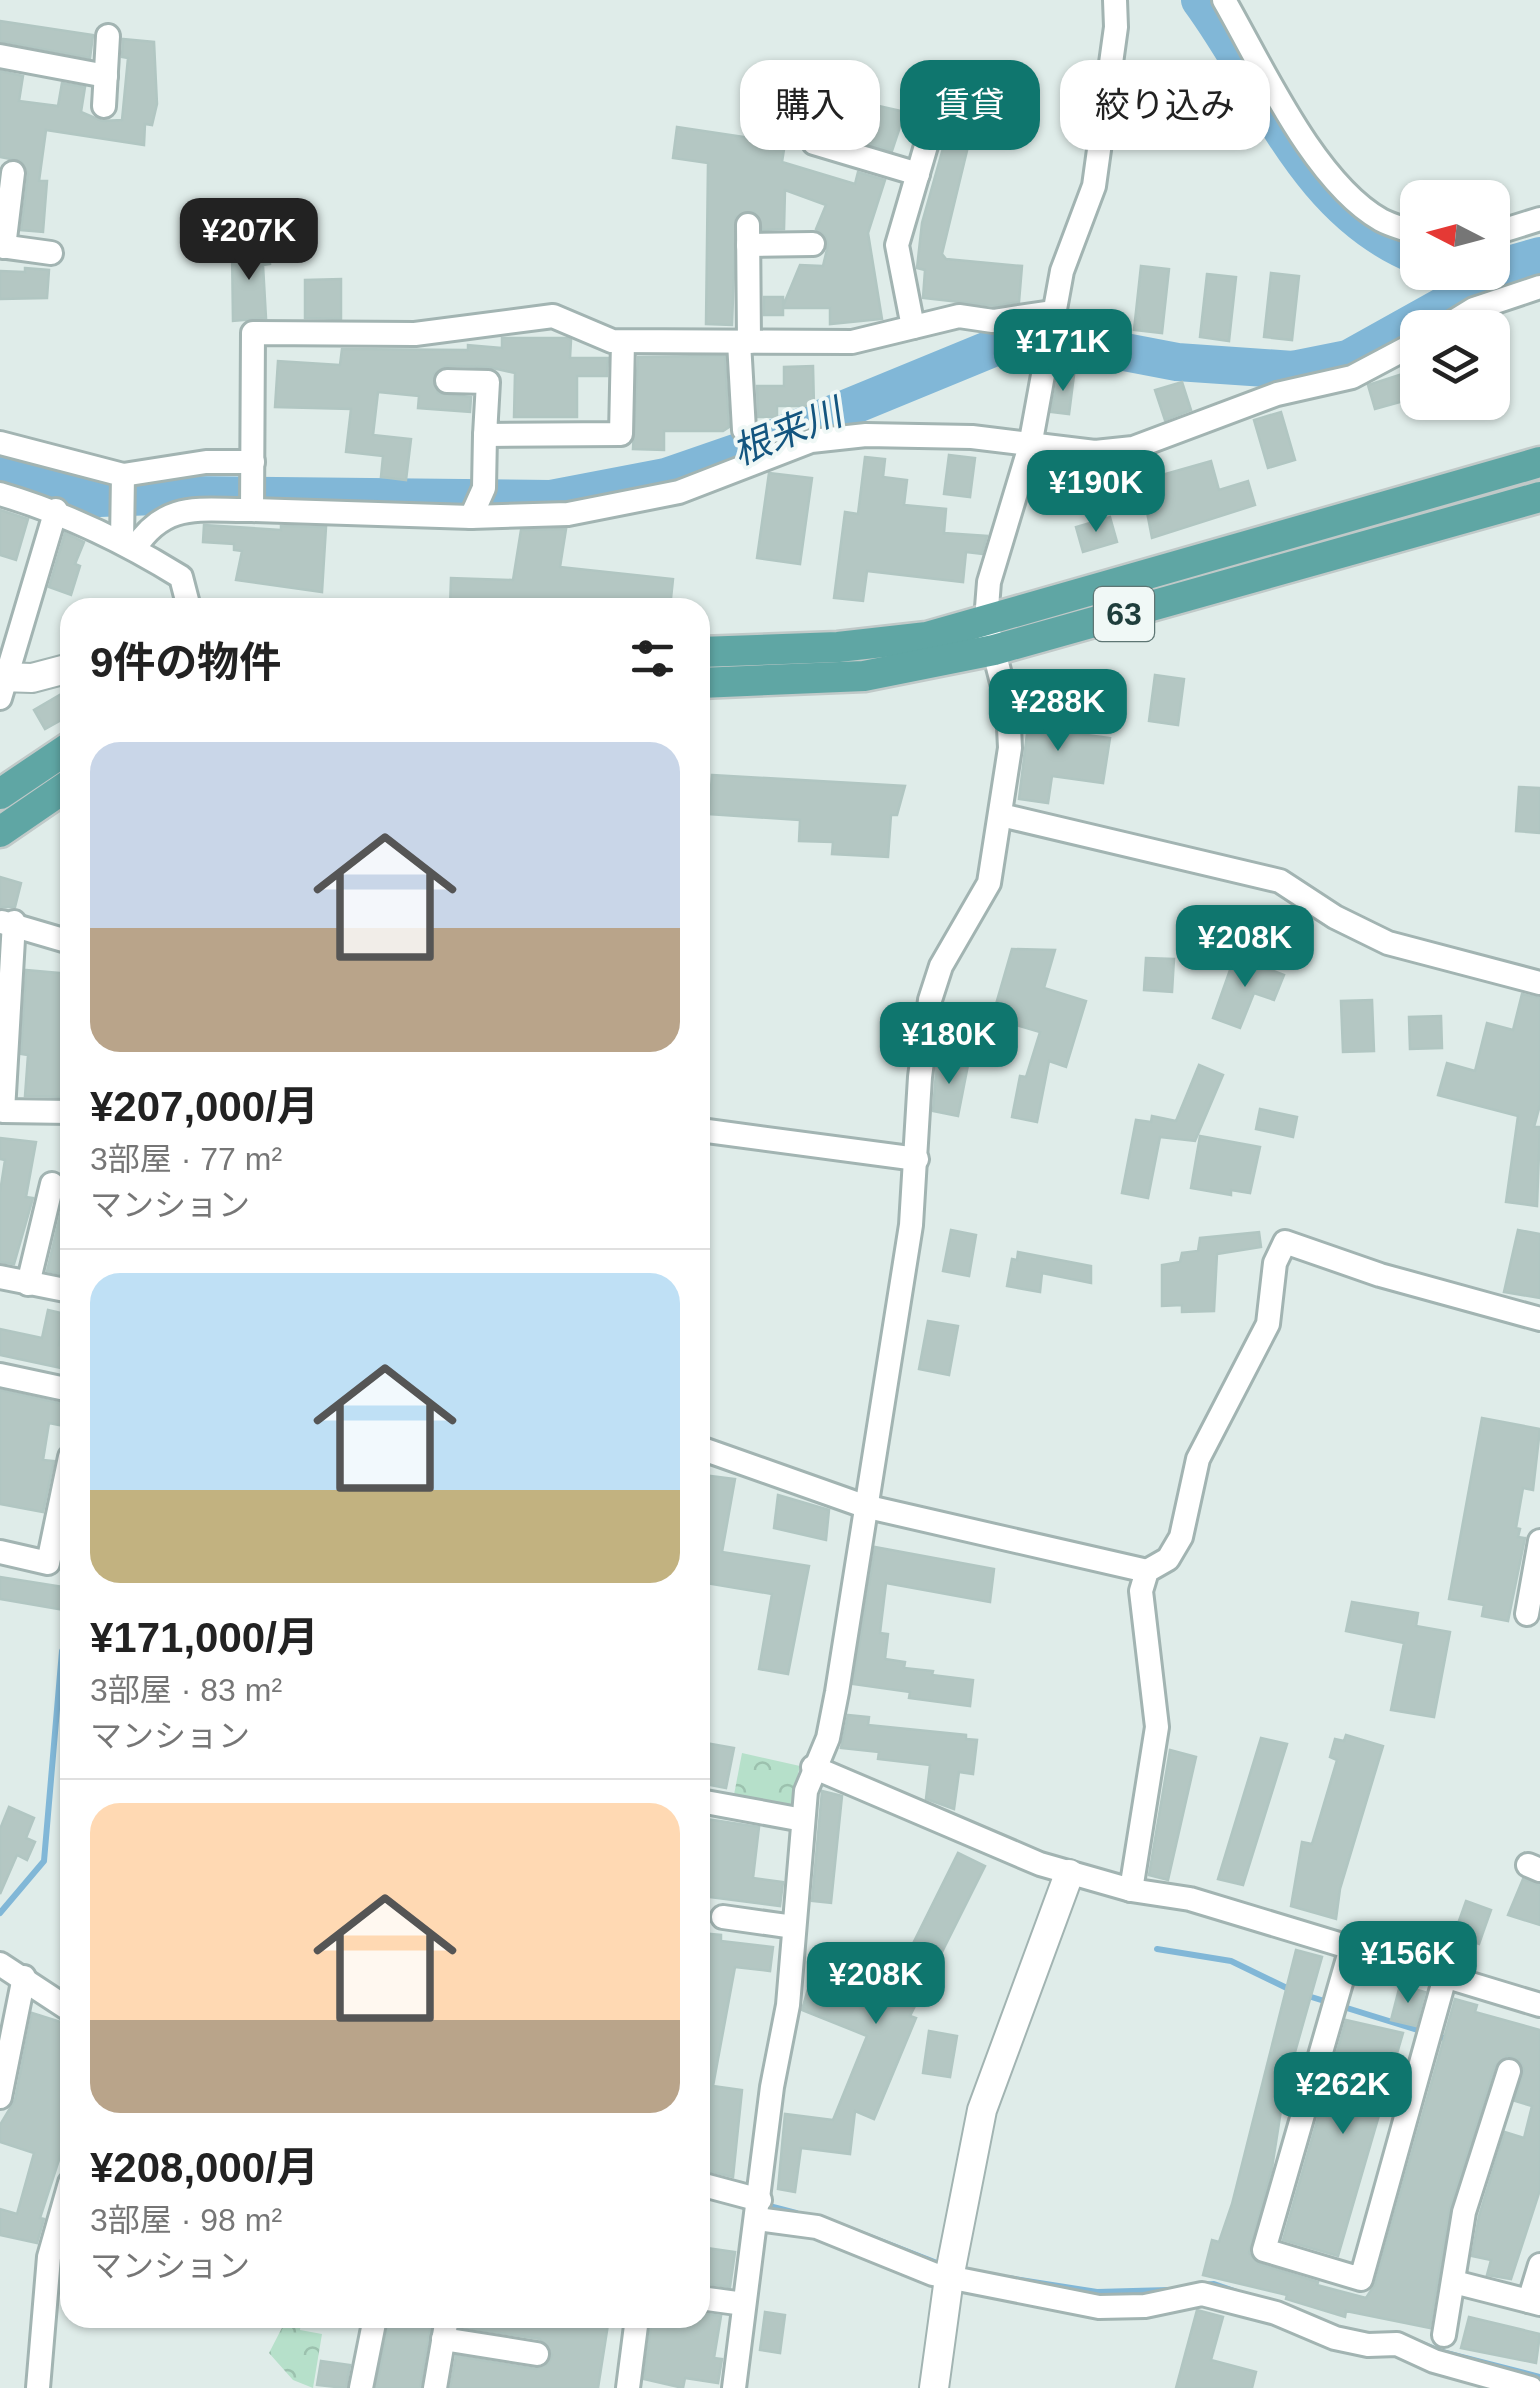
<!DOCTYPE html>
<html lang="ja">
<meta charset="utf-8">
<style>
body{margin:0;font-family:Arial,"Noto Sans JP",sans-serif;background:#f2f2f2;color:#222;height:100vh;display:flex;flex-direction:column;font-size:38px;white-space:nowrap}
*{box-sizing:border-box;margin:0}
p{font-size:32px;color:#767676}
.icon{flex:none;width:55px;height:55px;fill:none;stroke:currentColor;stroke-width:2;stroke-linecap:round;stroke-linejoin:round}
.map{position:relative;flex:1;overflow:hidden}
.side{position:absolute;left:60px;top:598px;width:650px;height:1730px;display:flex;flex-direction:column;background:#fff;border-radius:30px;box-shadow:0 2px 8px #0004}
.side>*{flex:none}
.top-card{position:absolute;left:740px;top:60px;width:650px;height:90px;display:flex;gap:20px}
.needle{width:65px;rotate:276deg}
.buttons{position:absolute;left:1400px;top:180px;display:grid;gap:20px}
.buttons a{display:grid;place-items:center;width:110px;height:110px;border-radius:20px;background:#fff;box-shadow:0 2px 8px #0004;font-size:50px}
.price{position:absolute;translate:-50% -85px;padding:0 22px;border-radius:20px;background:#0f766e;color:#fff;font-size:32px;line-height:65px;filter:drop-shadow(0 2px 5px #0008)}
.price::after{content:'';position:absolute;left:50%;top:60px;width:30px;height:22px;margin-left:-15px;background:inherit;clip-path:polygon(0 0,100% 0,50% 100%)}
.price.current{background:#222;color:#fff}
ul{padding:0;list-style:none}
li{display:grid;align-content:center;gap:20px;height:530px;padding:0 30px}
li+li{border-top:2px solid #e0e0e0}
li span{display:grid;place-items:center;height:310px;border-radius:30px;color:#555}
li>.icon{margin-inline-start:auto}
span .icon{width:180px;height:180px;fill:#fffc;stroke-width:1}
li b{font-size:42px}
h2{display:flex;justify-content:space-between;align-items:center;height:120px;padding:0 30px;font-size:42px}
.chip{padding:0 35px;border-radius:30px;background:#fff;box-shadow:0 2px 8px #0004;font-size:35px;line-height:90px}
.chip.current{background:#0f766e;color:#fff}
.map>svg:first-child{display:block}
.forest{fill:url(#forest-crowns)}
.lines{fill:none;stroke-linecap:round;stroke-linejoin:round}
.stream{stroke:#81b7d7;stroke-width:6}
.river{stroke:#81b7d7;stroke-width:38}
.building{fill:#b4c7c3;stroke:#b1c6c2;stroke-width:2.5}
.minor-casing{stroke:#a2b4b2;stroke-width:28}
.tertiary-casing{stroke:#a2b4b2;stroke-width:32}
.primary-casing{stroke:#c0c9c8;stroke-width:35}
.minor{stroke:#fff;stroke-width:22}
.tertiary{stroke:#fff;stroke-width:28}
.primary{stroke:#5fa6a4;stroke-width:30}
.labels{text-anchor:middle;stroke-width:8;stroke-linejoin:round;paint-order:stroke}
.shield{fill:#f0f8f6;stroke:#5e7674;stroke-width:2.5}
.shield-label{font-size:32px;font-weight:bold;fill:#1f3e3c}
.water-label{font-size:38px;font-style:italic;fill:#13557f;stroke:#f0f8f6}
</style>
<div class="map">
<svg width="1540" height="2388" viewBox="0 0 1540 2388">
<defs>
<pattern id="forest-crowns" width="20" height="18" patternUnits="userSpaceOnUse" patternTransform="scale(2.5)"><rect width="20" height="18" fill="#b6e0ca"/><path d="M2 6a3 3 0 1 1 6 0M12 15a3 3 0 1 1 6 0" fill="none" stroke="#9cc1ae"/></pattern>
</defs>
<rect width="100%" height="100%" fill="#dfece9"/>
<g class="forest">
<polygon points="742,1753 800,1766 789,1811 733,1800"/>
<polygon points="287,2318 302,2318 300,2330 322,2334 313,2388 293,2380 269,2353"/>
</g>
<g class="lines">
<g class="stream">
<polyline points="0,1913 44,1861 62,1651 70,1639"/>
<polyline points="1157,1949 1231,1961 1293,1991"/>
<polyline points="1305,1995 1450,2040"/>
<polyline points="773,2207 796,2213"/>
<polyline points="837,2224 942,2265"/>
<polyline points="1008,2278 1097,2292 1169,2290"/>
<polyline points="1201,2285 1214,2284 1237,2292"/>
<polyline points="1398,2334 1442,2352 1540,2377"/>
</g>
<g class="river">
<path d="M1200 0C1267 91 1306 211 1418 256"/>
<polyline points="0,468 99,498 186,495 551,499 666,477 750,448 1015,339 1067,341 1177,362 1293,370 1348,359 1461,296 1505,266 1540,256"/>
</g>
</g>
<g class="building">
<polygon points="0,21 93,35 90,58 0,41"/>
<polygon points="123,39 154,42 157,104 152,125 145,124 144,145 46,130 39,181 47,181 43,232 21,230 28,174 21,161 0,157 0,71 23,76 19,101 58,106 62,83 85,87 81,112 102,121 122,120 128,58 122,57"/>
<polygon points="821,99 846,107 848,99 905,112 892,151 865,143 867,135 832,125 830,132 812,127"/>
<polygon points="951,120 973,126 942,254 946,259 1022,266 1019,302 995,306 923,298 925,270 917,268 922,223"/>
<polygon points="677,127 785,143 782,162 855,184 858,172 885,180 868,233 882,319 830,324 830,308 783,308 783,315 764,315 764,297 783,297 783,306 800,265 823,266 828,245 825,236 816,229 826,205 785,190 784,229 763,230 754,212 736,217 732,325 706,324 708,163 673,158"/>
<polygon points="269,246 270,264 263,265 266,318 233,321 232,249"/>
<polygon points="1141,266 1169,269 1162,333 1134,330"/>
<polygon points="25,268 49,270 47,298 0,299 0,271 25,272"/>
<polygon points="1271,273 1299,276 1292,340 1264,337"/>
<polygon points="1207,274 1236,277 1229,341 1200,337"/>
<polygon points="341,279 341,319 305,318 305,280"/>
<polygon points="502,338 567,338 571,340 570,358 608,358 607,376 577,376 577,417 514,417 515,373 488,367 446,366 434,374 438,393 471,397 470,412 418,408 419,396 378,392 373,435 411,439 406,480 381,477 383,456 346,452 351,409 275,407 278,361 340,365 342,349 468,350 468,345 502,348"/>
<polygon points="709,356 725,356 729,427 723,431 664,431 664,450 633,449 638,357"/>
<polygon points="813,366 814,406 777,406 777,417 758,417 757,386 784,386 784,367"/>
<polygon points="1418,369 1418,397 1375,409 1368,385"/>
<polygon points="1059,373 1074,375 1069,414 1051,412"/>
<polygon points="1182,382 1191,410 1165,420 1155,390"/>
<polygon points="1281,412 1295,460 1268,468 1254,420"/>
<polygon points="949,455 975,458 970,497 944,494"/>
<polygon points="865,457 885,459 883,477 907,480 904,505 946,509 944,533 987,536 982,554 966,552 963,582 867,571 863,601 834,598 845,512 858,514"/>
<polygon points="1211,461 1219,490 1248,481 1255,505 1152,538 1141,481"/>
<polygon points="769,473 812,478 800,564 757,558"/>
<polygon points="0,510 28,519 16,560 0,555"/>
<polygon points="1110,517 1117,542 1083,552 1076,527"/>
<polygon points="204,525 281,530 281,526 326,527 322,592 236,580 242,551 234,550 234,544 203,542"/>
<polygon points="566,529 560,567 673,579 670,608 450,608 451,578 513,580 521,530"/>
<polygon points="65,533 84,542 75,564 80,566 71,595 49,587"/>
<polygon points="1155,675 1184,679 1178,725 1149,721"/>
<polygon points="70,689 70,715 45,729 34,710"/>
<polygon points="1031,701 1060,705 1057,731 1110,738 1103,783 1052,776 1048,803 1019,799"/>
<polygon points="712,775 905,786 897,815 891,815 888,857 832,854 833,842 799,841 800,820 709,814"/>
<polygon points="1519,787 1540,788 1540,833 1516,831"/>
<polygon points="0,877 21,883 15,907 0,907"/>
<polygon points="1012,949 1055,950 1044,988 1086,1001 1066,1067 1049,1061 1037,1122 1012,1117 1020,1076 1026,1077 1040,1032 992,1018"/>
<polygon points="1235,956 1284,975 1274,1000 1254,993 1240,1028 1213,1018"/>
<polygon points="1146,958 1174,959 1172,992 1144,990"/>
<polygon points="26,970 70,974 70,1097 25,1096 28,1055 21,1054"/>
<polygon points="1522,994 1540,998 1540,1105 1534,1127 1540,1127 1537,1206 1506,1202 1518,1116 1438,1095 1447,1063 1475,1071 1487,1023 1513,1030"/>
<polygon points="1372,1000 1374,1051 1343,1052 1341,1001"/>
<polygon points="1441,1016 1442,1048 1410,1049 1409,1017"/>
<polygon points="937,1059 968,1065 958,1116 933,1111"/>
<polygon points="1199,1065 1223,1075 1195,1141 1160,1137 1148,1198 1122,1193 1136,1120 1151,1122 1152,1116 1176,1121"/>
<polygon points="1260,1109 1297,1117 1293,1137 1256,1129"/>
<polygon points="1200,1136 1260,1147 1250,1193 1231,1190 1231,1195 1191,1188"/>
<polygon points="0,1138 36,1142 26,1197 33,1198 14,1264 0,1262 0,1192 5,1160 0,1159"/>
<polygon points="63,1203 70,1205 70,1276 47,1271"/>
<polygon points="951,1230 976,1235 969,1276 943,1271"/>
<polygon points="1518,1230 1540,1234 1540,1298 1504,1292"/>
<polygon points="1259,1232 1261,1247 1217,1254 1214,1311 1182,1312 1182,1305 1162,1306 1162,1265 1180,1262 1182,1253 1198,1251 1200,1238"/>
<polygon points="1018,1252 1091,1266 1091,1283 1042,1273 1040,1292 1007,1286 1012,1259 1017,1260"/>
<polygon points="48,1310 65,1314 59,1345 70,1347 70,1370 0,1355 0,1329 42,1338"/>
<polygon points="928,1321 958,1326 949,1375 919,1369"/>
<polygon points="0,1390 68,1405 64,1426 49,1423 43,1460 54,1461 43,1512 0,1504"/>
<polygon points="1482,1418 1540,1429 1533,1490 1523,1488 1516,1528 1520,1529 1518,1537 1525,1538 1508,1621 1482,1616 1484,1605 1449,1599"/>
<polygon points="703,1475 735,1479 722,1552 809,1566 788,1674 759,1669 772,1594 700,1582"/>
<polygon points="778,1495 829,1510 826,1540 774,1528"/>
<polygon points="875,1547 994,1569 990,1602 886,1583 880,1633 888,1634 885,1659 905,1662 904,1668 933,1671 932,1675 973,1680 970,1706 909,1698 910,1692 853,1684"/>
<polygon points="0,1577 70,1588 70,1611 0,1599"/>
<polygon points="1352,1602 1418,1613 1416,1626 1450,1632 1434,1717 1391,1710 1404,1643 1346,1631"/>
<polygon points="848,1715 869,1717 868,1725 966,1735 966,1739 977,1740 973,1774 959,1772 954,1809 926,1799 930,1765 878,1759 879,1752 841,1748"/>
<polygon points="1346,1735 1383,1746 1340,1889 1336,1919 1291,1906 1302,1842 1312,1844 1337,1760 1330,1757 1335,1739 1344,1741"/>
<polygon points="1261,1738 1287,1744 1243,1885 1218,1879"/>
<polygon points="700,1742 734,1748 726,1788 700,1783"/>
<polygon points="1170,1750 1196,1757 1168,1880 1149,1875"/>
<polygon points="822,1791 842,1796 831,1903 812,1901"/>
<polygon points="9,1807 34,1818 26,1838 35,1842 27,1860 17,1855 0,1894 0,1829"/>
<polygon points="700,1818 759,1827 753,1878 783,1882 780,1906 709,1897 710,1888 700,1887"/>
<polygon points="958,1853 985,1866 910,2016 916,2018 874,2119 855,2111 850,2154 801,2148 795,2192 778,2189 785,2114 833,2120 867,2036 802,2010 812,1975 883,2004"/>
<polygon points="1523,1879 1540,1885 1540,1925 1508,1915"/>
<polygon points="1466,1901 1491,1910 1479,1944 1454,1935"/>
<polygon points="700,1933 721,1935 721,1941 773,1947 770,1971 735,1967 713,2086 742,2090 733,2177 700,2169"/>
<polygon points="1296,1950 1322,1957 1284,2091 1272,2168 1249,2253 1259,2264 1318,2282 1317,2285 1366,2298 1375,2284 1455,1999 1477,2005 1475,2012 1540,2030 1540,2190 1511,2279 1487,2275 1491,2260 1472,2256 1479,2216 1505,2132 1524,2138 1532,2106 1515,2101 1524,2069 1519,2060 1507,2056 1495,2066 1450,2208 1430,2328 1346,2311 1345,2317 1286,2299 1287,2295 1203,2275 1212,2240 1219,2242 1232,2204"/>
<polygon points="1400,1985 1425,1992 1416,2026 1391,2020"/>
<polygon points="32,2013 70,2025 70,2126 40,2218 44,2219 37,2243 0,2235 0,2209 17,2214 34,2153 0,2142 0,2125 15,2100"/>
<polygon points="1346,2020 1403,2033 1338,2256 1283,2240"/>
<polygon points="929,2031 957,2036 950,2077 923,2073"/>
<polygon points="700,2247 735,2252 730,2287 700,2283"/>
<polygon points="1197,2310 1223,2317 1211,2360 1256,2372 1252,2388 1176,2388"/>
<polygon points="765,2312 785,2315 780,2353 760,2350"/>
<polygon points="701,2313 721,2316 714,2358 722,2359 718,2383 685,2378 683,2388 644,2379 652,2318 701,2318"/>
<polygon points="1469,2317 1540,2334 1536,2363 1461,2348"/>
<polygon points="390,2318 432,2318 420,2388 376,2388"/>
<polygon points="462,2318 543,2318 577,2326 578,2318 609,2318 598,2388 450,2388 456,2356 536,2369 548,2364 552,2355 540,2339 461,2327"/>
<polygon points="321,2361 350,2365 346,2388 317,2385"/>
</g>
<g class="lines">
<defs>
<g id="minor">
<path d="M1224 0C1262 66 1314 182 1381 220 1392 226 1406 229 1418 234"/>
<polyline points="0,56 106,76"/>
<polyline points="104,106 108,36"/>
<polyline points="814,143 918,174"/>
<polyline points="748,225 749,342"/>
<polyline points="1492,234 1540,219"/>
<polyline points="748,245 813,244"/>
<polyline points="0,246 51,253"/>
<polyline points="4,247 13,173"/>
<polyline points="913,327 897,245 935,115"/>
<polyline points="1443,328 1474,309 1540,287"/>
<polyline points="739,342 744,430"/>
<polyline points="447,381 488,382 485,435 621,434 623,342"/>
<polyline points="0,443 123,475 122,542"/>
<polyline points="123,475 206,462 253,462"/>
<path d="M0 494C65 513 123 541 181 577L189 608"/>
<polyline points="252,510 471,517 568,514 679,492 811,441 866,435 972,437 1095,452 1133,448 1277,394 1352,377 1418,342"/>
<polyline points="471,517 484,488 485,435"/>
<path d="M135 548C166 500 201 511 252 510L253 333 415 334 553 316 612 341 852 342 959 316 993 321 1052 312"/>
<polyline points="0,698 56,510"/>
<polyline points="1001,815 1280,881 1335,917 1388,943 1540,983"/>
<polyline points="2,922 70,942"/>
<polyline points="14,922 3,1111 70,1112"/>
<polyline points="700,1130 917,1159"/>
<polyline points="0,1277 70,1291"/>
<polyline points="28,1284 52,1184"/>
<polyline points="0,1375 70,1390"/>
<polyline points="700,1448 864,1506 1147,1571"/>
<polyline points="0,1552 48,1563 70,1457"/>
<polyline points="1527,1614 1540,1541"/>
<polyline points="813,1767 1040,1864 1131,1890 1190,1899 1540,2005"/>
<polyline points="700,1801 803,1820"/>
<polyline points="1528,1865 1540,1870"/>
<polyline points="1131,1890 1157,1727 1141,1591 1147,1571 1168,1559 1181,1537 1198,1459 1268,1324 1275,1263 1285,1242 1380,1275 1540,1319"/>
<polyline points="723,1917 794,1927"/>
<polyline points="1351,1948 1264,2250 1361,2279 1445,1977"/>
<polyline points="0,1964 70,2010"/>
<polyline points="0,2097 24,1977"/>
<polyline points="700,2184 760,2200"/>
<polyline points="758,2219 817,2227 933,2274 1099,2307 1145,2306 1202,2294 1276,2313 1335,2338 1368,2345 1397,2344 1434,2361 1531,2388"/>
<polyline points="1454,2282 1540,2304"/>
<polyline points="700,2298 744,2304"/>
<polyline points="1529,2301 1540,2265"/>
<polyline points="1444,2335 1464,2212 1509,2071"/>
<polyline points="443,2339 537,2354"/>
<polyline points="38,2388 49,2257 70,2183"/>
<polyline points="361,2388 375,2318"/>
<polyline points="435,2388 447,2318"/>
<polyline points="628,2388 637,2318"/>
<polyline points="734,2388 772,2087 788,2005 806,1791 828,1738 837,1692 911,1225 920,1077 930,1000 941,966 989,883 1010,748 1008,706 986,620 989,582 1030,446 1062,271 1094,186 1116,27 1115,0"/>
</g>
<g id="tertiary">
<polyline points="0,677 32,678 70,668"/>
<polyline points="934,2388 949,2278 982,2110 1069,1874"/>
</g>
<g id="primary">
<polyline points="700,652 838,647 927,637 1540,462"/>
<polyline points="700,683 864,676 994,650 1540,497"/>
<polyline points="0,794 70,747"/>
<polyline points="0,832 70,784"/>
</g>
</defs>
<use href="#minor" class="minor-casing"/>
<use href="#tertiary" class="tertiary-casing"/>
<use href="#primary" class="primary-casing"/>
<use href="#minor" class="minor"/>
<use href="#tertiary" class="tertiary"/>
<use href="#primary" class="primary"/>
</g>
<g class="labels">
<rect class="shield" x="1094" y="587" width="60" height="54" rx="8"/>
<g class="shield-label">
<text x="1124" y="625">63</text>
</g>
<g class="water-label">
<text transform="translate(787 432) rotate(-22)" y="13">根来川</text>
</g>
</g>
</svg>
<div class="buttons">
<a><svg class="needle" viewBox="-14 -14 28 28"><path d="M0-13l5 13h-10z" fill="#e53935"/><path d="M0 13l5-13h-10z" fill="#767676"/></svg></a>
<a><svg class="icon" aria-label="layers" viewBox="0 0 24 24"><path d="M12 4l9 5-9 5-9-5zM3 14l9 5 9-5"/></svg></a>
</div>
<b class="price current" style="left:249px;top:283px">¥207K</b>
<b class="price" style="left:1063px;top:394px">¥171K</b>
<b class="price" style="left:1096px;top:535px">¥190K</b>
<b class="price" style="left:1058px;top:754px">¥288K</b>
<b class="price" style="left:1245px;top:990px">¥208K</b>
<b class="price" style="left:949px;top:1087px">¥180K</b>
<b class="price" style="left:1408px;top:2006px">¥156K</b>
<b class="price" style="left:876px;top:2027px">¥208K</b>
<b class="price" style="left:1343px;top:2137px">¥262K</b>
<div class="top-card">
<a class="chip">購入</a>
<a class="chip current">賃貸</a>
<a class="chip">絞り込み</a>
</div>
<section class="side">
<h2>9件の物件<svg class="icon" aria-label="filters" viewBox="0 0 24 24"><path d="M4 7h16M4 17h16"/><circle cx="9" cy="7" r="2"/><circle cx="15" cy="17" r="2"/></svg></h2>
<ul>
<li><span style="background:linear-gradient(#c9d6e8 60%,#b9a48a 0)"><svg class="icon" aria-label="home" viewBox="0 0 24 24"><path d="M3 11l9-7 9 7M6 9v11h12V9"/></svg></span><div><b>¥207,000/月</b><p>3部屋 · 77 m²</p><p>マンション</p></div></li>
<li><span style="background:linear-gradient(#bfe0f5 70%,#c2b280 0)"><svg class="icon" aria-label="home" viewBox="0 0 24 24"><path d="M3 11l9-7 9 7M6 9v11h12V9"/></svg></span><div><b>¥171,000/月</b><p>3部屋 · 83 m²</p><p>マンション</p></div></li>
<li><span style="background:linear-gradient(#ffd9b3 70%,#b9a48a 0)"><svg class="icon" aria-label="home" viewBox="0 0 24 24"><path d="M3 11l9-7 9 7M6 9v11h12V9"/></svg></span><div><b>¥208,000/月</b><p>3部屋 · 98 m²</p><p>マンション</p></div></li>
</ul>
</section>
</div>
